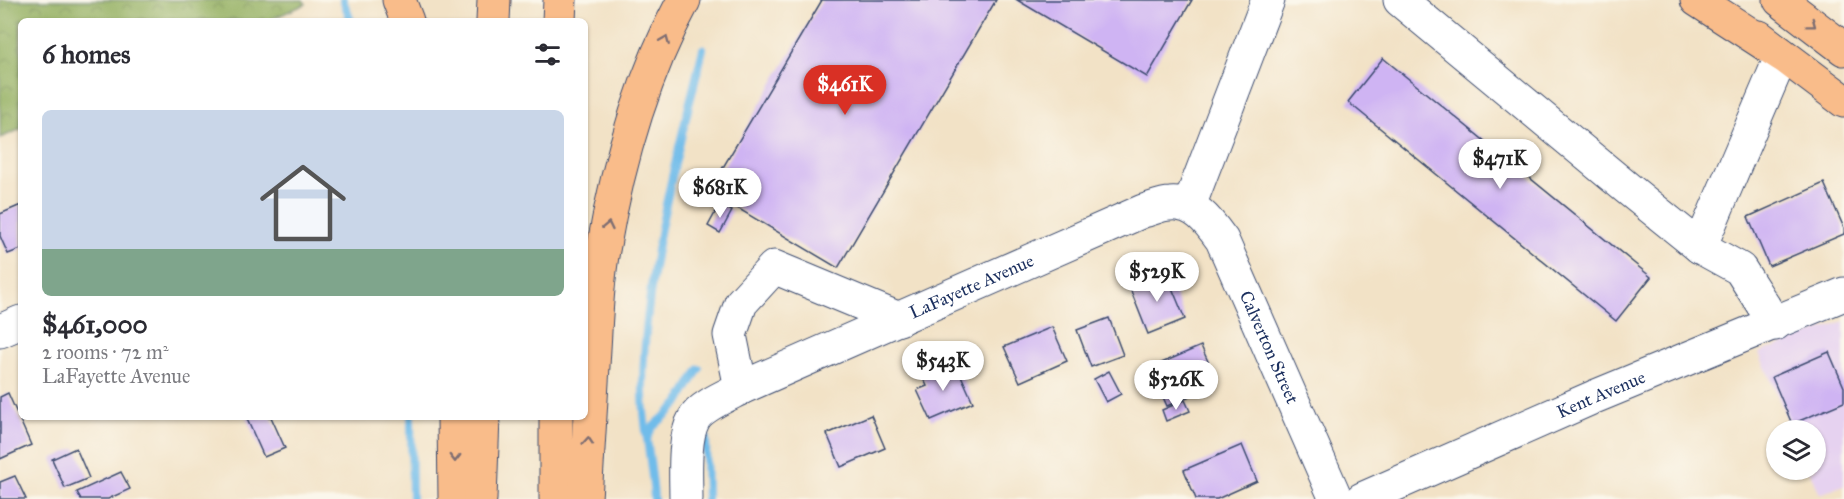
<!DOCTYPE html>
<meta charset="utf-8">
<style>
body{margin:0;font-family:"IM FELL Great Primer",serif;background:#f7f7f7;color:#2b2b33;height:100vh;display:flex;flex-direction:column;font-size:22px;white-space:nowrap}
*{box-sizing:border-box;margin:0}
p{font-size:20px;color:#7c7c81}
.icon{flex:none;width:33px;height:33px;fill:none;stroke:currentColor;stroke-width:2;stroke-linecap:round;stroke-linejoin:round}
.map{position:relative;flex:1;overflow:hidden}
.details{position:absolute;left:18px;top:18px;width:570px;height:402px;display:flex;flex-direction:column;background:#fff;border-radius:9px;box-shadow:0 2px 4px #0004}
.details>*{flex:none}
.buttons{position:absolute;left:1766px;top:420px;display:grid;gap:12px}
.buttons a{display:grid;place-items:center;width:60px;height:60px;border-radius:50%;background:#fff;box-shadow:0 2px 4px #0004;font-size:30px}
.price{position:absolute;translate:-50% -51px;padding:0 14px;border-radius:21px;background:#fff;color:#222;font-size:20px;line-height:39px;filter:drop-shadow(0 2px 3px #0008)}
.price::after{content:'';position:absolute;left:50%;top:36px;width:18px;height:14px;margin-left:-9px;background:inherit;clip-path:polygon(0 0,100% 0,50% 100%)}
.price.active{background:#d93025;color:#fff}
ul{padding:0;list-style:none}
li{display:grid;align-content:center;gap:12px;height:318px;padding:0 24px}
li span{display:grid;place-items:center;height:186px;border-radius:9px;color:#555}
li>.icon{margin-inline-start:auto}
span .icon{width:108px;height:108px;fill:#fffc;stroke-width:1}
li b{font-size:26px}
h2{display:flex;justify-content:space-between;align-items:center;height:72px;padding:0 24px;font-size:26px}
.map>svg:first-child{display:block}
.built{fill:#e6d2f0}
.forest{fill:url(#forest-crowns);stroke:#587060;stroke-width:1.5}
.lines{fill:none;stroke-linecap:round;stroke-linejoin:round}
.stream{stroke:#70bcea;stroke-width:8}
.building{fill:#cfb4f3}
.minor-casing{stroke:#3b4a6e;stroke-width:35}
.major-casing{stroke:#3b4a6e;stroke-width:35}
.highway-casing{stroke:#3b4a6e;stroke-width:35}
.minor{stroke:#fff;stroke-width:33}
.major{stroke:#f9bc8a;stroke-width:33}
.highway{stroke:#f9bc8a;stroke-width:33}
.oneway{stroke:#7f6e72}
.labels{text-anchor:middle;stroke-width:4.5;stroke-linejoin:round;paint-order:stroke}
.street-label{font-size:18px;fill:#1b2f5e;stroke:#fbf7ec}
</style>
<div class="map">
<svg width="1844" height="499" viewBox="0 0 1844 499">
<defs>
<pattern id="forest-crowns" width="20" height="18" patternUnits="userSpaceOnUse" patternTransform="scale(1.5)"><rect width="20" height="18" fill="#95b163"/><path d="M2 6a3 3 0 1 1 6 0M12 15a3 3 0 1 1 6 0" fill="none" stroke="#799055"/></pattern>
</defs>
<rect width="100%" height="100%" fill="#fbf7ec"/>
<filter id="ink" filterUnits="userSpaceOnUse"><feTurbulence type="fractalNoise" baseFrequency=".0167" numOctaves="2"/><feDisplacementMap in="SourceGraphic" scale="12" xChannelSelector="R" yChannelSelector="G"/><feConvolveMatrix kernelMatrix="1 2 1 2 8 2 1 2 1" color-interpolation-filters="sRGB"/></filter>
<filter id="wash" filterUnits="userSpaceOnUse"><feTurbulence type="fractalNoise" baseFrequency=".008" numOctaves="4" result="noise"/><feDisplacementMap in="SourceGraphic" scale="24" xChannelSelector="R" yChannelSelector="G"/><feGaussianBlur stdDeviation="1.35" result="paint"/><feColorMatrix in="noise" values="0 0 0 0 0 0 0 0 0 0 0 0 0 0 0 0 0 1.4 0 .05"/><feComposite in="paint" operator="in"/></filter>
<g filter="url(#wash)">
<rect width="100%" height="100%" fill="#f2e2c6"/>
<polygon class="built" points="1844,321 1844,485 1820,494 1809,470 1815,470 1815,430 1792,430 1759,353"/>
<polygon class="forest" points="0,0 303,0 306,4 267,21 21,21 21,129 0,138"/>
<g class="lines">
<g class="stream">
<polyline points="343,0 351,21"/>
<polyline points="411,417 412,499"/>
<polyline points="648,437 652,428 678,404 699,369"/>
<polyline points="706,438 707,499"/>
<path d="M654 499C652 461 642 423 643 385 645 270 676 159 703 49"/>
</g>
</g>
<g id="blocks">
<g class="building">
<polygon points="822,0 996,0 838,268 709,191"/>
<polygon points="1017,0 1192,0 1147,77"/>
<polygon points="1383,58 1651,277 1616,321 1348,102"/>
<polygon points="1824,183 1844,228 1844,234 1769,266 1748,217"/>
<polygon points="720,204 732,211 720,233 708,226"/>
<polygon points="21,205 21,249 8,254 0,236 0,214"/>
<polygon points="1165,271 1185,319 1148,334 1129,286"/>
<polygon points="1109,318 1123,355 1091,367 1077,330"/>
<polygon points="1052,327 1067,361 1020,382 1004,347"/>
<polygon points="1201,346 1211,368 1203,372 1210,387 1167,406 1150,368"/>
<polygon points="1829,352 1844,387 1844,402 1792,424 1772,377"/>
<polygon points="945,363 951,374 959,371 973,402 931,420 917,390 927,386 921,373"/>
<polygon points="1109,371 1121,394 1106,402 1094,379"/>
<polygon points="8,393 31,445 0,459 0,397"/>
<polygon points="1185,400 1190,411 1166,421 1162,410"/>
<polygon points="871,415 885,448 841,467 827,434"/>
<polygon points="246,417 271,417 285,448 264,457"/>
<polygon points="1242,445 1257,481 1217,499 1196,499 1184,470"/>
<polygon points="76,448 89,478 65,488 52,459"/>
<polygon points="121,472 130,489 108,499 81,499 77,492"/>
<polygon points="15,476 26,499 0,499 0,482"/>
</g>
</g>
</g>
<g filter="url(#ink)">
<use href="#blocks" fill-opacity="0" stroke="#3b4a6e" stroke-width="1.5"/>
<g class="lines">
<defs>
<g id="minor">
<polyline points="1400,0 1627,188 1700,247 1782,55"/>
<polyline points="1189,206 1268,0"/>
<polyline points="1700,247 1740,269 1775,324"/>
<polyline points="0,331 21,322"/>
<polyline points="741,388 730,335 741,303 774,267 899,319"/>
<path id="s1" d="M686 499C686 477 683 438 694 419 701 406 728 395 741 388L1143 211C1151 209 1162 204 1170 204 1195 202 1209 222 1222 240L1336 499"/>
<path id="s2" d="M1362 499 1594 397 1844 294"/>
</g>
<g id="major">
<polyline points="1780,0 1844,49"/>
<polyline points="1759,37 1844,101"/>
</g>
<g id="highway">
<polyline points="399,0 407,21"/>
<polyline points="1697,0 1782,55"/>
<polyline points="493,21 494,0"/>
<polyline points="559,21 560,0"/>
<polyline points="454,417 455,499"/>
<polyline points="556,417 556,499"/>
<polyline points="480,499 483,417"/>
<path d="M585 499C588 449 591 399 594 349 596 316 597 282 603 250 618 163 642 77 684 0"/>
</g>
</defs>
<use href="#minor" class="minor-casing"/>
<use href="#major" class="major-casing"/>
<use href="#highway" class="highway-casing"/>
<use href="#minor" class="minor"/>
<use href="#major" class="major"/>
<use href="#highway" class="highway"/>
</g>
<defs><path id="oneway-chevron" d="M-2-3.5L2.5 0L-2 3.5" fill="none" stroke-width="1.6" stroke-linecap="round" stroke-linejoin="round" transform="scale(1.5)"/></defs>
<g class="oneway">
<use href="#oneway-chevron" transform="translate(1812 24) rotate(37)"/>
<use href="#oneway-chevron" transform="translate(665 40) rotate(-68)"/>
<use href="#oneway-chevron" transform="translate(608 226) rotate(-78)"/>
<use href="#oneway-chevron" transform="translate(588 441) rotate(-86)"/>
<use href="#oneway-chevron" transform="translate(455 458) rotate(90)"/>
</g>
</g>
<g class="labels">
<g class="street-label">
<text dy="6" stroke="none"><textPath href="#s1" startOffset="390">LaFayette Avenue</textPath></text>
<text dy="6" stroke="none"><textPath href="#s1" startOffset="789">Calverton Street</textPath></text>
<text dy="6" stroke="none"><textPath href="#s2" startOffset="261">Kent Avenue</textPath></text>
</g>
</g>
</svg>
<div class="buttons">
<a><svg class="icon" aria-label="layers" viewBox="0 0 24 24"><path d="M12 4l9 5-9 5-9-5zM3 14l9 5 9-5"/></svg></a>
</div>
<b class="price active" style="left:845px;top:116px">$461K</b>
<b class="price" style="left:1500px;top:190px">$471K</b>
<b class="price" style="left:720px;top:219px">$681K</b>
<b class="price" style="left:1157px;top:303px">$529K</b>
<b class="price" style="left:943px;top:392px">$543K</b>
<b class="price" style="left:1176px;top:411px">$526K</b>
<section class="details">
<h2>6 homes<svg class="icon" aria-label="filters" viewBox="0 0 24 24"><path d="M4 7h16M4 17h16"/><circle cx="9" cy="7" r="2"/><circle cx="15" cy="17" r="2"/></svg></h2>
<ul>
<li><span style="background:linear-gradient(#c9d6e8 75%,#7fa58c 0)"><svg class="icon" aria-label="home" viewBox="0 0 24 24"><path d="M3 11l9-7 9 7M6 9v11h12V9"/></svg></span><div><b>$461,000</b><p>2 rooms · 72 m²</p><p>LaFayette Avenue</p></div></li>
</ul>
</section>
</div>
